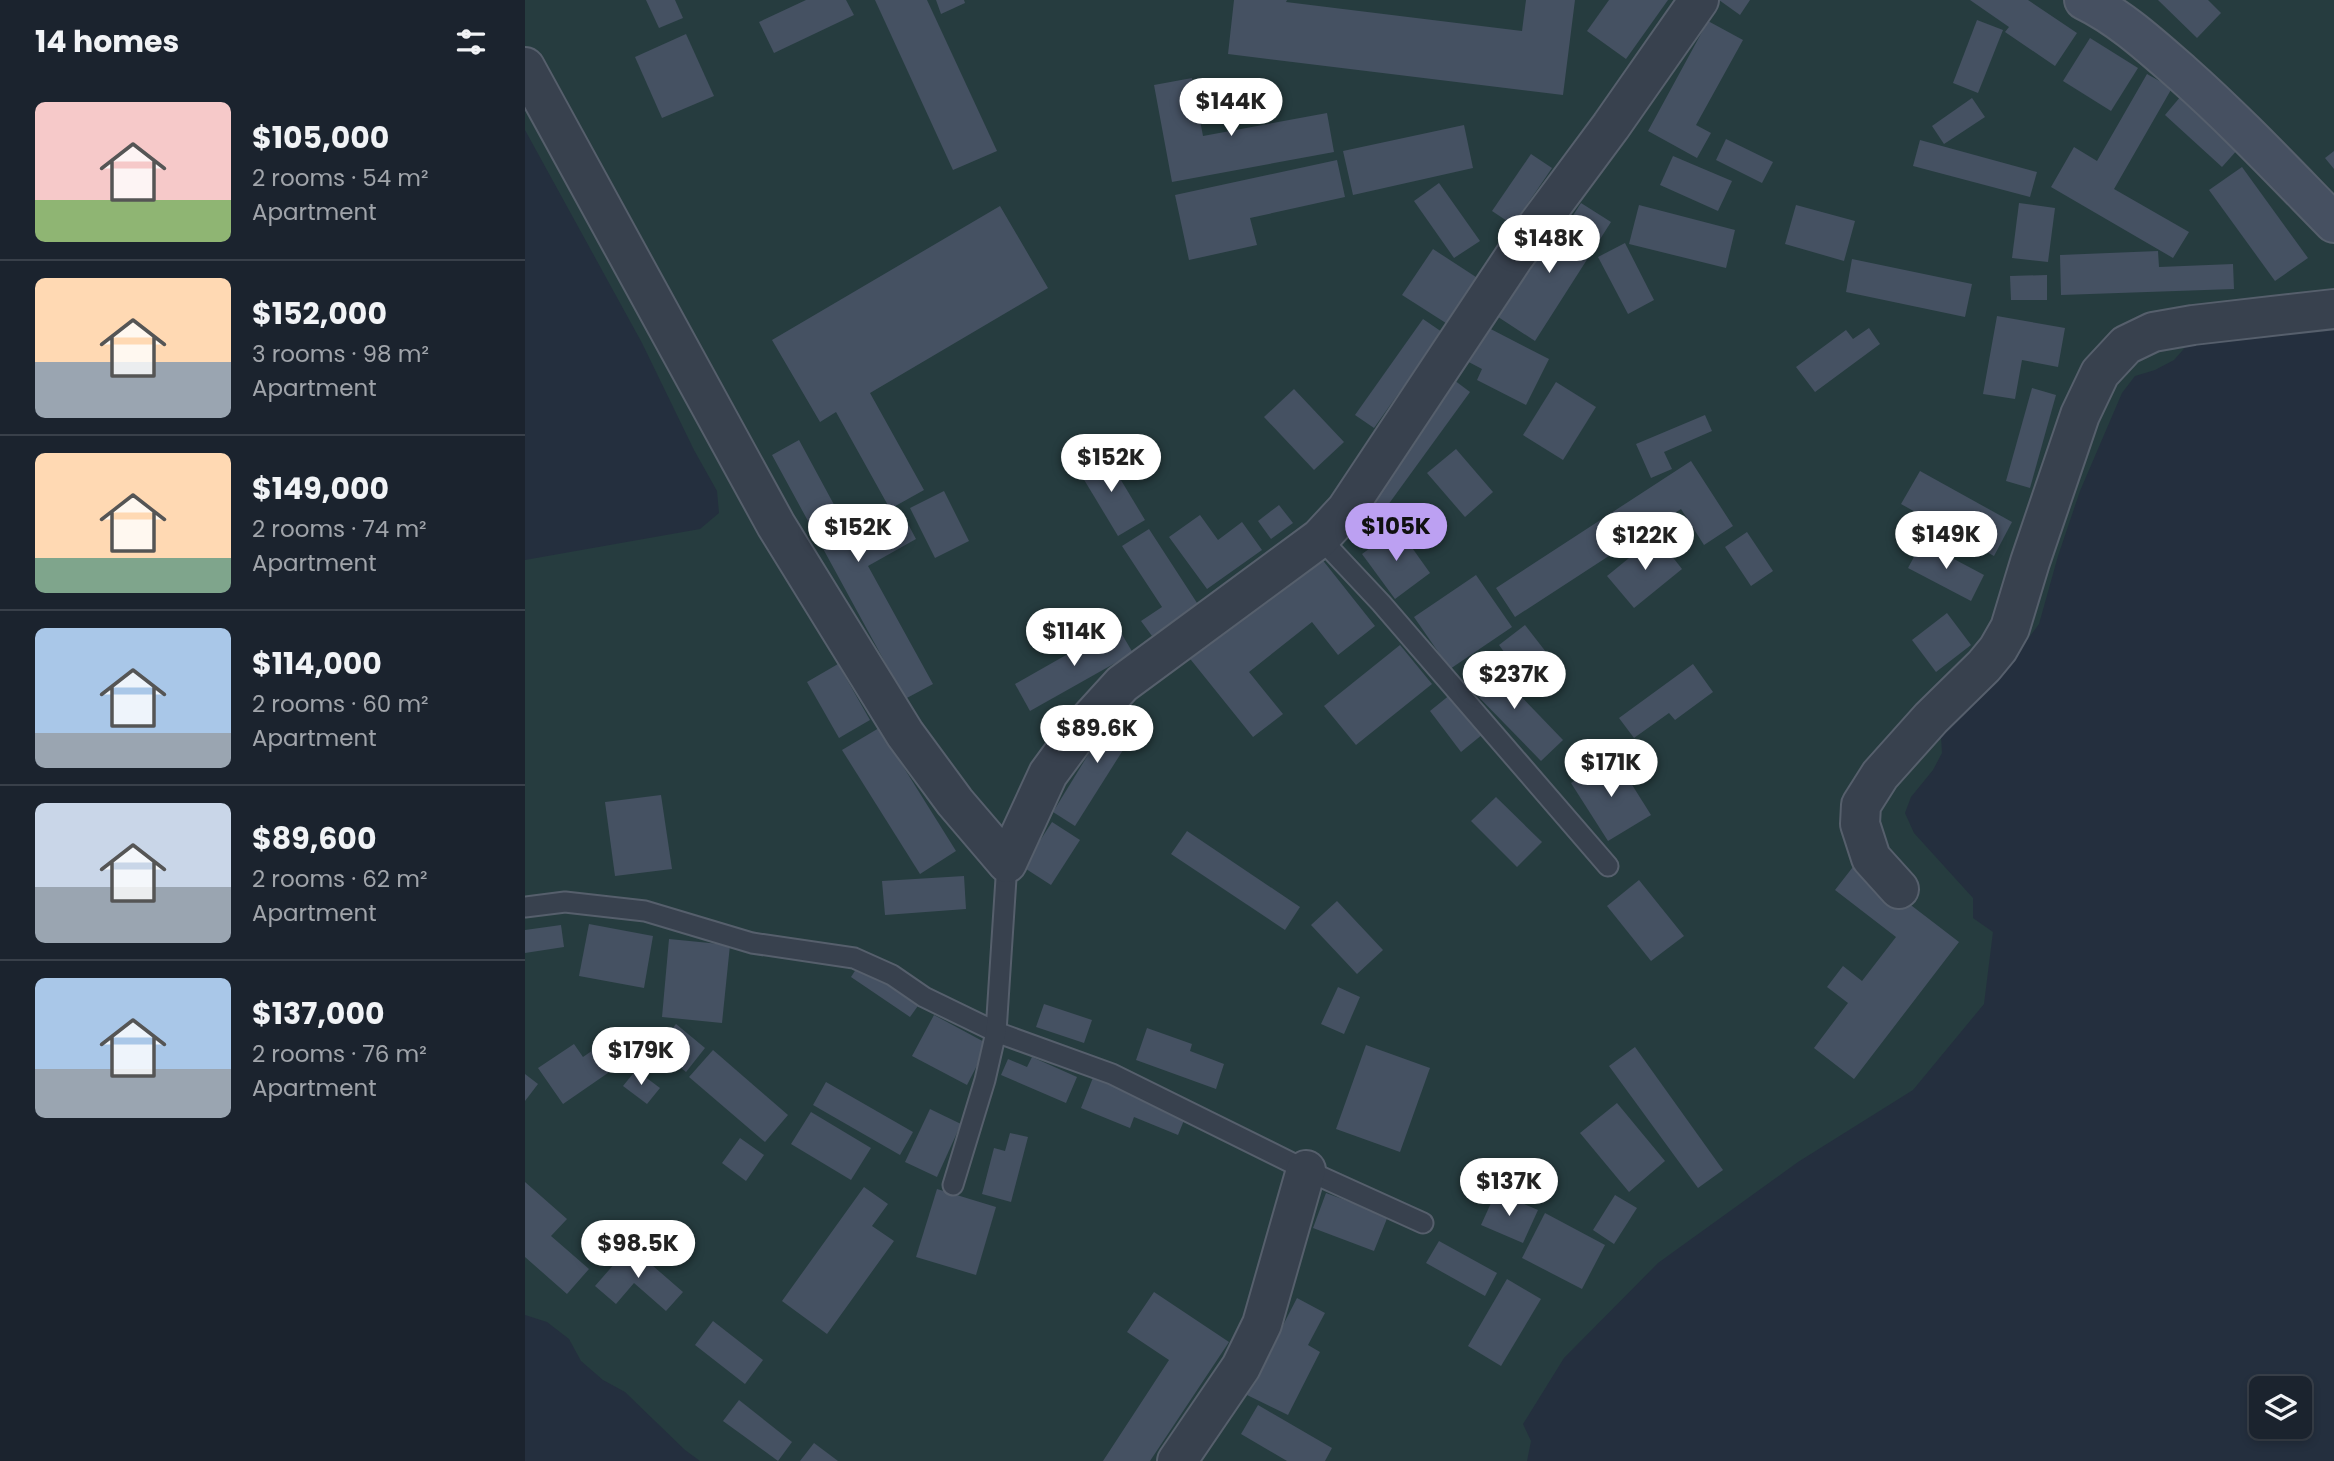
<!DOCTYPE html>
<meta charset="utf-8">
<style>
body{margin:0;font-family:Poppins,sans-serif;background:#282f3a;color:#f1f3f6;height:100vh;display:flex;flex-direction:column;font-size:26px;white-space:nowrap}
*{box-sizing:border-box;margin:0}
p{font-size:23px;color:#a0a4aa}
.icon{flex:none;width:38px;height:38px;fill:none;stroke:currentColor;stroke-width:2;stroke-linecap:round;stroke-linejoin:round}
.map{position:relative;flex:1;overflow:hidden}
.sheet{display:flex;flex-direction:column;background:#1b232e;width:525px}
.sheet>*{flex:none}
.fabs{position:absolute;left:1724px;top:1376px;display:grid;gap:14px}
.fabs a{display:grid;place-items:center;width:63px;height:63px;border-radius:10px;background:#1b232e;box-shadow:0 4px 10px #0003,0 0 0 2px #39404a;font-size:35px}
.price{position:absolute;translate:-50% -60px;padding:0 16px;border-radius:24px;background:#fff;color:#222;font-size:23px;line-height:46px;filter:drop-shadow(0 2px 4px #0008)}
.price::after{content:'';position:absolute;left:50%;top:42px;width:21px;height:16px;margin-left:-10px;background:inherit;clip-path:polygon(0 0,100% 0,50% 100%)}
.price.current{background:#bca0f2;color:#111}
ul{padding:0;list-style:none}
li{display:flex;align-items:center;gap:21px;height:175px;padding:0 35px}
li+li{border-top:2px solid #39404a}
li span{display:grid;place-items:center;flex:none;width:196px;height:140px;border-radius:10px;color:#555}
li>.icon{margin-inline-start:auto}
span .icon{width:84px;height:84px;fill:#fffc;stroke-width:1}
li b{font-size:30px}
h2{display:flex;justify-content:space-between;align-items:center;height:84px;padding:0 35px;font-size:30px}
main{display:flex;flex:1;min-height:0}
.map>svg:first-child{display:block}
.green{fill:#263c3f}
.building{fill:#455162}
.lines{fill:none;stroke-linecap:round;stroke-linejoin:round}
.service-casing{stroke:#565f6c;stroke-width:23}
.minor-casing{stroke:#565f6c;stroke-width:42}
.secondary-casing{stroke:#565f6c;stroke-width:42}
.service{stroke:#38414e;stroke-width:19}
.minor{stroke:#38414e;stroke-width:38}
.secondary{stroke:#465061;stroke-width:38}
</style>
<main>
<section class="sheet">
<h2>14 homes<svg class="icon" aria-label="filters" viewBox="0 0 24 24"><path d="M4 7h16M4 17h16"/><circle cx="9" cy="7" r="2"/><circle cx="15" cy="17" r="2"/></svg></h2>
<ul>
<li><span style="background:linear-gradient(#f6c9c9 70%,#8fb573 0)"><svg class="icon" aria-label="home" viewBox="0 0 24 24"><path d="M3 11l9-7 9 7M6 9v11h12V9"/></svg></span><div><b>$105,000</b><p>2 rooms · 54 m²</p><p>Apartment</p></div></li>
<li><span style="background:linear-gradient(#ffd9b3 60%,#9aa5b1 0)"><svg class="icon" aria-label="home" viewBox="0 0 24 24"><path d="M3 11l9-7 9 7M6 9v11h12V9"/></svg></span><div><b>$152,000</b><p>3 rooms · 98 m²</p><p>Apartment</p></div></li>
<li><span style="background:linear-gradient(#ffd9b3 75%,#7fa58c 0)"><svg class="icon" aria-label="home" viewBox="0 0 24 24"><path d="M3 11l9-7 9 7M6 9v11h12V9"/></svg></span><div><b>$149,000</b><p>2 rooms · 74 m²</p><p>Apartment</p></div></li>
<li><span style="background:linear-gradient(#a9c7e8 75%,#9aa5b1 0)"><svg class="icon" aria-label="home" viewBox="0 0 24 24"><path d="M3 11l9-7 9 7M6 9v11h12V9"/></svg></span><div><b>$114,000</b><p>2 rooms · 60 m²</p><p>Apartment</p></div></li>
<li><span style="background:linear-gradient(#c9d6e8 60%,#9aa5b1 0)"><svg class="icon" aria-label="home" viewBox="0 0 24 24"><path d="M3 11l9-7 9 7M6 9v11h12V9"/></svg></span><div><b>$89,600</b><p>2 rooms · 62 m²</p><p>Apartment</p></div></li>
<li><span style="background:linear-gradient(#a9c7e8 65%,#9aa5b1 0)"><svg class="icon" aria-label="home" viewBox="0 0 24 24"><path d="M3 11l9-7 9 7M6 9v11h12V9"/></svg></span><div><b>$137,000</b><p>2 rooms · 76 m²</p><p>Apartment</p></div></li>
</ul>
</section>
<div class="map">
<svg width="1809" height="1461" viewBox="0 0 1809 1461">
<rect width="100%" height="100%" fill="#242f3e"/>
<polygon class="green" points="0,0 1809,0 1809,299 1665,342 1649,360 1630,370 1610,376 1597,393 1555,491 1533,556 1514,624 1485,663 1416,736 1417,753 1408,770 1386,797 1380,813 1389,833 1448,898 1448,918 1468,932 1459,1004 1388,1090 1273,1162 1133,1263 1039,1358 998,1424 1006,1441 1002,1461 175,1461 160,1450 100,1392 78,1380 56,1361 44,1339 22,1322 0,1315 0,560 175,529 194,513 192,491 169,450 117,343 0,130"/>
<g class="building">
<polygon points="121,0 150,0 158,18 134,28"/>
<polygon points="281,0 321,0 329,15 249,53 234,22"/>
<polygon points="350,0 402,0 472,151 428,170"/>
<polygon points="411,0 439,0 440,3 416,14"/>
<polygon points="709,0 762,0 761,2 997,31 1001,0 1050,0 1038,95 703,54"/>
<polygon points="1084,0 1143,0 1101,59 1062,31"/>
<polygon points="1194,0 1225,0 1215,15"/>
<polygon points="1445,0 1503,0 1552,33 1530,66 1480,32 1484,27"/>
<polygon points="1633,0 1683,0 1696,13 1672,38"/>
<polygon points="1452,20 1478,30 1453,93 1428,83"/>
<polygon points="1183,21 1218,40 1171,125 1186,133 1172,158 1123,131"/>
<polygon points="161,34 189,96 137,118 110,57"/>
<polygon points="1565,38 1613,68 1586,111 1538,81"/>
<polygon points="1622,74 1647,88 1589,189 1664,232 1648,258 1526,187 1549,147 1572,161"/>
<polygon points="667,78 678,136 802,113 809,152 647,182 629,85"/>
<polygon points="1656,96 1714,148 1697,167 1640,115"/>
<polygon points="1447,98 1460,117 1419,144 1407,126"/>
<polygon points="939,125 948,168 828,195 818,151"/>
<polygon points="1201,139 1248,162 1237,183 1191,160"/>
<polygon points="1395,140 1512,172 1505,197 1388,166"/>
<polygon points="1809,151 1809,169 1800,158"/>
<polygon points="1006,154 1027,168 988,225 967,211"/>
<polygon points="1148,156 1207,181 1193,211 1135,185"/>
<polygon points="812,160 820,197 725,218 732,245 664,260 650,195"/>
<polygon points="1717,167 1783,258 1750,281 1684,190"/>
<polygon points="914,183 955,241 929,258 889,201"/>
<polygon points="1056,203 1086,222 1010,341 964,311 1006,245 1022,256"/>
<polygon points="1494,203 1530,208 1523,262 1487,258"/>
<polygon points="1114,205 1210,230 1201,268 1104,244"/>
<polygon points="1271,205 1330,221 1319,261 1260,244"/>
<polygon points="475,206 523,288 345,393 399,490 365,509 311,412 295,422 247,340"/>
<polygon points="1100,243 1129,300 1103,314 1073,257"/>
<polygon points="908,249 954,279 924,325 877,295"/>
<polygon points="1633,251 1634,267 1708,264 1709,289 1536,295 1535,255"/>
<polygon points="1327,259 1447,284 1440,317 1321,292"/>
<polygon points="1522,275 1522,300 1486,300 1485,276"/>
<polygon points="1472,316 1540,328 1533,367 1497,360 1490,399 1458,394"/>
<polygon points="898,319 917,332 849,428 830,415"/>
<polygon points="956,324 1024,359 1001,405 952,380 957,369 938,359"/>
<polygon points="1344,328 1355,344 1290,392 1271,367 1321,330 1328,339"/>
<polygon points="925,377 945,392 847,527 827,513"/>
<polygon points="1031,382 1071,407 1038,460 998,435"/>
<polygon points="1507,388 1531,395 1505,488 1481,481"/>
<polygon points="769,389 819,442 789,470 739,417"/>
<polygon points="1180,415 1187,431 1139,452 1147,469 1126,478 1111,444"/>
<polygon points="274,440 326,536 375,509 391,539 343,566 408,684 380,699 247,455"/>
<polygon points="931,449 968,492 940,517 902,473"/>
<polygon points="579,452 620,520 593,536 552,468"/>
<polygon points="1166,461 1208,526 1179,545 1156,509 990,617 971,588"/>
<polygon points="1395,471 1487,522 1469,556 1376,504"/>
<polygon points="419,491 444,541 410,558 385,508"/>
<polygon points="754,505 768,523 746,539 733,521"/>
<polygon points="675,515 693,540 717,522 737,550 682,589 644,537"/>
<polygon points="873,528 905,573 870,599 837,554"/>
<polygon points="624,529 674,606 627,636 616,621 637,607 597,546"/>
<polygon points="1222,532 1248,571 1226,586 1200,547"/>
<polygon points="1131,536 1157,569 1109,608 1082,576"/>
<polygon points="1397,542 1459,575 1446,601 1383,568"/>
<polygon points="792,553 850,626 813,655 787,622 724,672 758,714 728,737 662,655"/>
<polygon points="951,575 987,627 925,669 889,617"/>
<polygon points="1422,613 1446,645 1411,672 1387,640"/>
<polygon points="1000,625 1028,661 1001,682 974,645"/>
<polygon points="592,626 608,653 505,711 490,684"/>
<polygon points="875,645 907,684 831,745 799,706"/>
<polygon points="962,661 1038,740 1016,761 939,682"/>
<polygon points="313,664 345,720 314,738 282,682"/>
<polygon points="1168,664 1188,692 1150,720 1144,713 1109,738 1094,718"/>
<polygon points="926,694 958,734 936,752 905,711"/>
<polygon points="593,706 617,720 550,826 528,812"/>
<polygon points="354,728 431,851 395,874 317,750"/>
<polygon points="1089,756 1126,815 1083,841 1046,783"/>
<polygon points="136,795 147,869 90,876 80,802"/>
<polygon points="971,797 1017,842 992,867 946,821"/>
<polygon points="527,822 555,840 526,885 498,867"/>
<polygon points="662,831 775,907 760,930 646,854"/>
<polygon points="1331,863 1434,942 1329,1079 1289,1048 1323,1003 1302,987 1318,966 1337,981 1371,937 1310,890"/>
<polygon points="439,876 441,909 360,915 357,881"/>
<polygon points="1114,880 1159,936 1126,961 1082,906"/>
<polygon points="812,901 858,950 832,974 786,925"/>
<polygon points="64,924 128,936 119,988 54,976"/>
<polygon points="36,925 39,947 0,953 0,930"/>
<polygon points="144,939 205,945 197,1023 137,1017"/>
<polygon points="335,963 395,1003 385,1017 326,977"/>
<polygon points="813,987 835,997 819,1034 796,1024"/>
<polygon points="519,1004 567,1020 559,1043 511,1027"/>
<polygon points="409,1015 463,1044 442,1085 387,1056"/>
<polygon points="151,1024 180,1048 161,1072 132,1048"/>
<polygon points="622,1028 667,1044 665,1051 699,1064 691,1089 611,1060"/>
<polygon points="81,1041 96,1064 38,1104 13,1068 49,1044 58,1057"/>
<polygon points="841,1045 905,1068 875,1152 811,1129"/>
<polygon points="1110,1047 1198,1170 1173,1188 1084,1066"/>
<polygon points="188,1050 263,1115 240,1142 164,1077"/>
<polygon points="507,1057 552,1077 541,1103 476,1075 483,1059 502,1067"/>
<polygon points="111,1070 135,1088 122,1104 98,1086"/>
<polygon points="0,1074 13,1084 0,1101"/>
<polygon points="569,1075 662,1113 653,1135 609,1117 605,1128 556,1108"/>
<polygon points="301,1082 388,1132 375,1155 288,1105"/>
<polygon points="1092,1103 1140,1161 1104,1192 1055,1133"/>
<polygon points="405,1109 436,1124 412,1177 380,1162"/>
<polygon points="286,1112 346,1148 326,1180 266,1144"/>
<polygon points="485,1133 503,1137 486,1202 457,1194 469,1148 480,1151"/>
<polygon points="215,1138 239,1155 221,1181 197,1163"/>
<polygon points="0,1182 42,1219 26,1236 64,1269 42,1294 0,1257"/>
<polygon points="339,1187 363,1204 347,1226 369,1241 302,1334 257,1301"/>
<polygon points="412,1189 471,1207 451,1275 391,1257"/>
<polygon points="971,1192 1013,1210 998,1243 956,1225"/>
<polygon points="801,1193 863,1216 849,1251 788,1228"/>
<polygon points="1090,1195 1112,1208 1089,1244 1068,1230"/>
<polygon points="1020,1213 1080,1245 1057,1289 997,1258"/>
<polygon points="914,1241 972,1273 960,1296 901,1263"/>
<polygon points="105,1246 158,1292 141,1311 109,1283 91,1304 70,1286"/>
<polygon points="982,1279 1016,1299 976,1366 943,1346"/>
<polygon points="629,1292 704,1342 625,1461 578,1461 644,1360 602,1332"/>
<polygon points="772,1298 800,1313 783,1345 795,1352 763,1415 722,1395"/>
<polygon points="188,1321 238,1360 220,1384 170,1345"/>
<polygon points="214,1400 267,1442 253,1461 198,1421"/>
<polygon points="733,1405 807,1448 800,1461 762,1461 716,1434"/>
<polygon points="289,1443 313,1461 275,1461"/>
</g>
<g class="lines">
<defs>
<g id="service">
<polyline points="795,538 856,603 1083,866"/>
<polyline points="0,907 40,902 120,911 227,943 329,958 367,975 399,997 471,1032 587,1074 781,1170 898,1223"/>
<polyline points="428,1185 460,1080 471,1032 482,863"/>
</g>
<g id="minor">
<polyline points="0,67 251,525 380,734 430,802 482,863 523,774 556,729 597,684 795,538 821,510 989,257 1086,126 1174,0"/>
<polyline points="1374,889 1346,858 1335,824 1336,805 1355,775 1406,718 1459,666 1473,649 1485,628 1505,562 1555,415 1575,373 1601,345 1628,332 1668,325 1809,309"/>
<polyline points="652,1461 716,1367 737,1324 781,1170"/>
</g>
<path id="secondary" d="M1559 0C1596 18 1626 46 1657 73 1710 120 1759 172 1809 223"/>
</defs>
<use href="#service" class="service-casing"/>
<use href="#minor" class="minor-casing"/>
<use href="#secondary" class="secondary-casing"/>
<use href="#service" class="service"/>
<use href="#minor" class="minor"/>
<use href="#secondary" class="secondary"/>
</g>
</svg>
<div class="fabs">
<a><svg class="icon" aria-label="layers" viewBox="0 0 24 24"><path d="M12 4l9 5-9 5-9-5zM3 14l9 5 9-5"/></svg></a>
</div>
<b class="price" style="left:706px;top:138px">$144K</b>
<b class="price" style="left:1024px;top:275px">$148K</b>
<b class="price" style="left:586px;top:494px">$152K</b>
<b class="price current" style="left:871px;top:563px">$105K</b>
<b class="price" style="left:333px;top:564px">$152K</b>
<b class="price" style="left:1421px;top:571px">$149K</b>
<b class="price" style="left:1120px;top:572px">$122K</b>
<b class="price" style="left:549px;top:668px">$114K</b>
<b class="price" style="left:989px;top:711px">$237K</b>
<b class="price" style="left:572px;top:765px">$89.6K</b>
<b class="price" style="left:1086px;top:799px">$171K</b>
<b class="price" style="left:116px;top:1087px">$179K</b>
<b class="price" style="left:984px;top:1218px">$137K</b>
<b class="price" style="left:113px;top:1280px">$98.5K</b>
</div>
</main>
